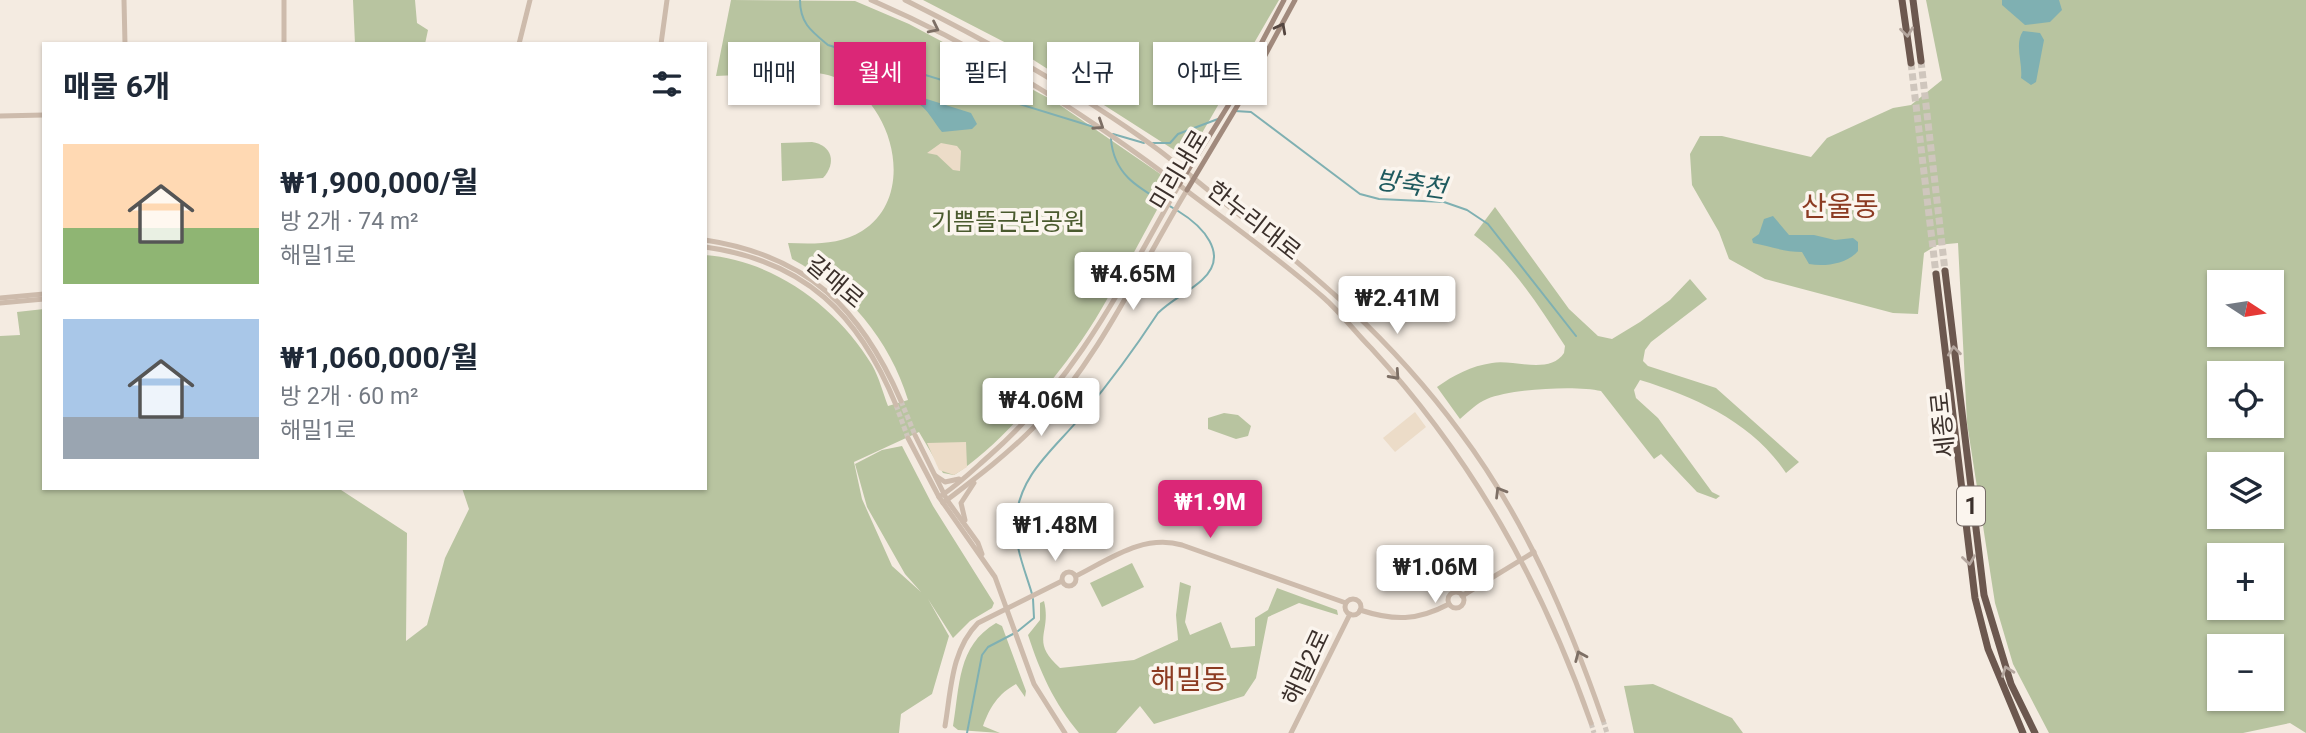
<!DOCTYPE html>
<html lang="ko">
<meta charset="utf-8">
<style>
body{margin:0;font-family:Roboto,"Noto Sans KR",sans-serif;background:#f6f6f7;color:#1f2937;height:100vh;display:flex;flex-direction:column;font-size:26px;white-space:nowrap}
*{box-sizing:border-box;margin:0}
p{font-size:23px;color:#747a83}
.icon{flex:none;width:38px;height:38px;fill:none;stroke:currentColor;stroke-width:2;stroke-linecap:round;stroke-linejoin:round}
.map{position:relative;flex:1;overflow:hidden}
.details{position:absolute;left:42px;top:42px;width:665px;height:448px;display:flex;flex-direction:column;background:#fff;border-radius:0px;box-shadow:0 2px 5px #0004}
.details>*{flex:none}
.hud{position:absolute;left:728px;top:42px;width:665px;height:63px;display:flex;gap:14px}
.needle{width:46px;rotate:102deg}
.controls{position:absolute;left:2207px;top:270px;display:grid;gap:14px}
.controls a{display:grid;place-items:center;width:77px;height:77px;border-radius:0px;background:#fff;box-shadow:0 2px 5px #0004;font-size:35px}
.price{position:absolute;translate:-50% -60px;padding:0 16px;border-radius:7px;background:#fff;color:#222;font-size:23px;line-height:46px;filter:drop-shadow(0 2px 4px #0008)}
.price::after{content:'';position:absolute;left:50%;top:42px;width:21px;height:16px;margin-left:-10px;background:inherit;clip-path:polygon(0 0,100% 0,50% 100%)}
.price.selected{background:#db2777;color:#fff}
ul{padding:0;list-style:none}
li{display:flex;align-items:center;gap:21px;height:175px;padding:0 21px}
li span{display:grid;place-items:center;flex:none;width:196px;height:140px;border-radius:0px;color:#555}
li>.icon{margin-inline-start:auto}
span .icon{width:84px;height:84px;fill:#fffc;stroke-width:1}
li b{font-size:30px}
h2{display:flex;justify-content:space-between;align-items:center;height:84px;padding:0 21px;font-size:30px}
.pill{padding:0 24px;border-radius:0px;background:#fff;box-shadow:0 2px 5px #0004;font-size:24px;line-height:63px}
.pill.selected{background:#db2777;color:#fff}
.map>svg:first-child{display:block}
.green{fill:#b8c4a0;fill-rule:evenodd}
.plaza{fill:#ecdcc8}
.water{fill:#7fb0b2}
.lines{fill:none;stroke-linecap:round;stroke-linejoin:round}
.stream{stroke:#7fb0b2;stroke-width:2}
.tertiary-tunnel{stroke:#cfc6bd;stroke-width:5;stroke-dasharray:5 2.5;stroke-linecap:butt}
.trunk-tunnel{stroke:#cfc6bd;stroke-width:7;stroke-dasharray:7 3.5;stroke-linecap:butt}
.tertiary{stroke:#cdbbac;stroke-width:5}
.secondary{stroke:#a18a7d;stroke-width:5}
.trunk{stroke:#6c584f;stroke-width:7}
.oneway{stroke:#7d6f65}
.oneway2{stroke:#544640}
.oneway3{stroke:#b4a69e}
.labels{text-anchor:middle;stroke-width:7;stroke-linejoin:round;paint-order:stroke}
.shield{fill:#fbf5ee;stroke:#756b66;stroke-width:2}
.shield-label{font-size:23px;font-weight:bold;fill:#3b302b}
.street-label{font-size:24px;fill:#3b302b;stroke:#fbf5ee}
.park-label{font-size:24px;fill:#4a5a2e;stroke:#fbf5ee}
.water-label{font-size:26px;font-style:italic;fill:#1f5a5e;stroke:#fbf5ee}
.quarter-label{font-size:28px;fill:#8c3b22;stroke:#fbf5ee}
</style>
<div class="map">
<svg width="2306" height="733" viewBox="0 0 2306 733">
<rect width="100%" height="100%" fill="#f4ebe1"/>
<g class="green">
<polygon points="353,0 415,0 417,23 428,30 425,44 355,44"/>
<path d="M731 0 855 1 909 24 1054 101 1172 182 1132 256 1123 264C1102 327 1011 440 954 475L943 473 919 432 854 462 862 499 892 566 921 592 905 574 867 507 855 464 882 450 902 446 933 506 994 603 992 608 970 621 953 638 928 599 949 636 932 694 901 714 899 733H0V336L20 335 17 312 44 309V488H338L407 533 406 641 427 625 445 558 469 509 462 488H705V255C774 260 838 308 872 365 879 377 883 393 888 406L908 400C890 340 847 289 792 259L788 243C813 244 840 245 862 231 918 196 893 102 839 79 808 65 751 75 716 76Z"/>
<polygon points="923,0 1279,0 1191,152 1182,155 1010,45"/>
<path d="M1926 0H2306V733L2290 723 2243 733H2049L2013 664 1995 603 1967 423 1958 243 1937 245 1924 253 1918 314 1893 313 1765 279 1729 259 1719 232 1692 185 1690 154 1700 136H1722L1811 157 1827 138 1893 108 1911 105 1942 80ZM2219 282H2272V334H2219ZM2219 373H2272V425H2219ZM2219 464H2272V516H2219ZM2219 555H2272V607H2219ZM2219 646H2272V698H2219Z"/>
<path d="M812 142C832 145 837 163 823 178L782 181 781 143Z"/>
<path d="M1495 207 1569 309 1598 336 1612 339 1640 322 1670 300 1690 279 1707 299 1651 342 1645 350 1643 361 1648 366 1716 388 1799 462 1786 473C1753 423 1696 397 1640 380L1634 390 1636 398 1658 418 1712 492 1720 496 1716 499 1697 492 1661 454 1654 459 1601 391C1576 385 1510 389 1487 399 1477 403 1468 412 1460 419L1437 387C1454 375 1471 366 1492 363 1513 359 1550 375 1564 353L1565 346C1538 305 1513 264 1474 235Z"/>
<polygon points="1224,413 1238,415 1251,426 1248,436 1236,439 1208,429 1208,418"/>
<polygon points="1132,563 1144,587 1102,607 1090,583"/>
<path d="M1180 582 1191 586 1185 622 1190 635 1221 622 1231 648 1255 646V618L1268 610 1277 588 1337 610 1338 615 1299 603 1268 617 1256 678 1244 696 1154 724 1140 706 1116 733H1079C1054 703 1040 672 1028 635L1040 620V603L1044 601C1052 634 1029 640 1060 668L1134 660 1178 640 1176 615Z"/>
<path d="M996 623 1002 626 1026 691 1025 697 1016 684C998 694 990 707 983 726L1000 733 958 730 953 726C960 686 957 646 996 623Z"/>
<polygon points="1653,684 1732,718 1743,733 1634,733 1624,686"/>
</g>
<g class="plaza">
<polygon points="941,143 957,146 961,151 960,171 953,170 937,155 927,153"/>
<polygon points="1415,412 1426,427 1395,452 1383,438"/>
<polygon points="966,442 967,467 954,475 939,470 927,443"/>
</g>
<g class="water">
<polygon points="2002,0 2059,0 2062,10 2050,22 2025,25 2002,5"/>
<path d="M2023 31 2040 33 2044 40 2036 82 2031 85 2021 78C2023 63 2014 44 2023 31Z"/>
<path d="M895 89 971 113 977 124 972 129 942 132C929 116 924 99 900 98Z"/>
<path d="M1773 216 1789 235H1814L1835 240 1853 238 1858 242V251C1847 264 1825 267 1809 264L1802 252C1784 252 1769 246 1753 243L1752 239 1759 234 1764 219Z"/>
</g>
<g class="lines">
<g class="stream">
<path d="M800 0C800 23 811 31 828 45L1094 127"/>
<polyline points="1235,111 1251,112 1360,194 1379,199 1444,202 1467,210 1488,224 1576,336"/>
<polyline points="1113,134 1144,143"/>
<path d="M1111 139C1114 178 1143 190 1173 208"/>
<polyline points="1153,143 1170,143 1178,134 1218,119"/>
<path d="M1032 594C1025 570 1014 546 1016 520 1019 473 1057 447 1084 413 1111 381 1135 348 1158 313 1172 299 1188 293 1202 280 1231 254 1201 225 1178 211"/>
<polyline points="1018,631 1034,618 1033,599"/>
<polyline points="967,733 982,655 988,647 1013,634"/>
</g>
<g class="tertiary-tunnel">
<polyline points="901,401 915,435"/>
<polyline points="896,405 908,438"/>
<polyline points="1603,720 1607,733"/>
<polyline points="1591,723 1594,733"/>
</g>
<g class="trunk-tunnel">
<polyline points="1921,61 1945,271"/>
<polyline points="1911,63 1936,274"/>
</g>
<g class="tertiary">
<polyline points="124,0 125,44"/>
<polyline points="284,0 284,44"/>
<path d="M871 0C987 50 1091 117 1191 194 1236 228 1282 261 1324 298 1341 313 1355 332 1371 348 1473 459 1541 581 1591 723"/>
<path d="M905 0C993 44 1081 93 1160 151 1181 167 1201 185 1222 201 1313 273 1390 337 1460 432 1524 517 1568 619 1603 720"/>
<polyline points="519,44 530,0"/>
<polyline points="661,44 667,0"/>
<polyline points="0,116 44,115"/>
<path d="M705 240C809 256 861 309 901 401"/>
<path d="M705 247C806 261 859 315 896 405"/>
<polyline points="0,298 44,294"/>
<polyline points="0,303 44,299"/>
<polyline points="915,435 947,500 978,543 982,554"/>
<polyline points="908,438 939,497 995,577 1034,684 1065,733"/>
<polyline points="936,476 945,482 959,479"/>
<path d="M939 497C957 486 973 470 989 456 1078 378 1122 285 1179 185"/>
<path d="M943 503C976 478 1008 454 1037 424 1101 356 1139 269 1187 190"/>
<polyline points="965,520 961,503 974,483"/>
<circle cx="1069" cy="579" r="7"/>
<path d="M1076 576C1110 559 1143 534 1182 545L1346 603"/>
<circle cx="1456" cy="600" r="8"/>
<polyline points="1462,596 1534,552"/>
<circle cx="1353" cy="607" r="8"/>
<path d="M1360 610C1394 621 1417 621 1449 604"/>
<path d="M945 726C951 691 951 650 978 623L1062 581"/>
<polyline points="1291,733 1350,614"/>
</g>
<g class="secondary">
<polyline points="1179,185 1231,101 1284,0"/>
<polyline points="1187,190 1242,98 1295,0"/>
</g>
<g class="trunk">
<polyline points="1902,0 1911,63"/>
<polyline points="1913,0 1921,61"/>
<polyline points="1945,271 1984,595 2011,684 2035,733"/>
<polyline points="1936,274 1975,598 1988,649 2023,733"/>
</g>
</g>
<defs><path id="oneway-chevron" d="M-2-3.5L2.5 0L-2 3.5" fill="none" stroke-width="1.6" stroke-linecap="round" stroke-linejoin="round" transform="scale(1.75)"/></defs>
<g class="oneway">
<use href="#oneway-chevron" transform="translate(934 28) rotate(26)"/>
<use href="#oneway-chevron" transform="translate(1099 125) rotate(33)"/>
<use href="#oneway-chevron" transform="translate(1395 375) rotate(48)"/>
<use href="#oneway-chevron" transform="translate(1500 492) rotate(-121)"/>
<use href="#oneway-chevron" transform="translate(1580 656) rotate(-113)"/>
</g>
<use class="oneway2" href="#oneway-chevron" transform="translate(1281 28) rotate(-62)"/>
<g class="oneway3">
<use href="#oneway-chevron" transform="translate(1907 32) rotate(83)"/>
<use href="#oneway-chevron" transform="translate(1954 351) rotate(-96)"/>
<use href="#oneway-chevron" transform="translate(1969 560) rotate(82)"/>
<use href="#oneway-chevron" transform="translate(2007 671) rotate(-110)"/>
</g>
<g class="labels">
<rect class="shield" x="1957" y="486.5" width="28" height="39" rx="5"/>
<g class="shield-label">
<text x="1971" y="514">1</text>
</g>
<g class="street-label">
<text transform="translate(1179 170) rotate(-59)" y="8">미리내로</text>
<text transform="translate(1254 221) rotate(38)" y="8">한누리대로</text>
<text transform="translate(835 282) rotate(40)" y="8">갈매로</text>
<text transform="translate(1943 425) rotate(-96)" y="8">세종로</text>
<text transform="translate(1306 667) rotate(-65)" y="8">해밀2로</text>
</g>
<g class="park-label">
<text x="1008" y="230">기쁨뜰근린공원</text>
</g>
<g class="water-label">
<text transform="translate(1411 184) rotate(8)" y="9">방축천</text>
</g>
<g class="quarter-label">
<text x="1840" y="216">산울동</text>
<text x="1189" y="689">해밀동</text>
</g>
</g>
</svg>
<div class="controls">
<a><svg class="needle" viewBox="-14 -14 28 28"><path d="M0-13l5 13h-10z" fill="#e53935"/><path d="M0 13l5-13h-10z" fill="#747a83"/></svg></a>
<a><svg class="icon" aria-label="locate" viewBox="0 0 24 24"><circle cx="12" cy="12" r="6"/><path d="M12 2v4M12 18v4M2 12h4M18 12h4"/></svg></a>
<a><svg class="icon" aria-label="layers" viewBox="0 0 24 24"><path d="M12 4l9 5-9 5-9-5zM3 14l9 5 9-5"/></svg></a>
<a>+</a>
<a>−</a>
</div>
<b class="price" style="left:1133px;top:312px">₩4.65M</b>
<b class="price" style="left:1397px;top:336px">₩2.41M</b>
<b class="price" style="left:1041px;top:438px">₩4.06M</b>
<b class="price selected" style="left:1210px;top:540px">₩1.9M</b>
<b class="price" style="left:1055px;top:563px">₩1.48M</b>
<b class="price" style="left:1435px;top:605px">₩1.06M</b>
<div class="hud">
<a class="pill">매매</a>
<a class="pill selected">월세</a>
<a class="pill">필터</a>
<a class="pill">신규</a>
<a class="pill">아파트</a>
</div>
<section class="details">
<h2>매물 6개<svg class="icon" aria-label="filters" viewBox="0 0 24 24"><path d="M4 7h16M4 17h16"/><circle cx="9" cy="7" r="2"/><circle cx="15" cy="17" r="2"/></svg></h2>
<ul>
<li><span style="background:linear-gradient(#ffd9b3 60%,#8fb573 0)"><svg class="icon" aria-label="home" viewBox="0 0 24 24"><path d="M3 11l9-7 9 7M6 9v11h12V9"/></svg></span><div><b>₩1,900,000/월</b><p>방 2개 · 74 m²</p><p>해밀1로</p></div></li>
<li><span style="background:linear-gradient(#a9c7e8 70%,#9aa5b1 0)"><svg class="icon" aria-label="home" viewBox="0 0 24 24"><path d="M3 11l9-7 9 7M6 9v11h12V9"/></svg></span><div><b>₩1,060,000/월</b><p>방 2개 · 60 m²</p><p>해밀1로</p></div></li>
</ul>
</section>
</div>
